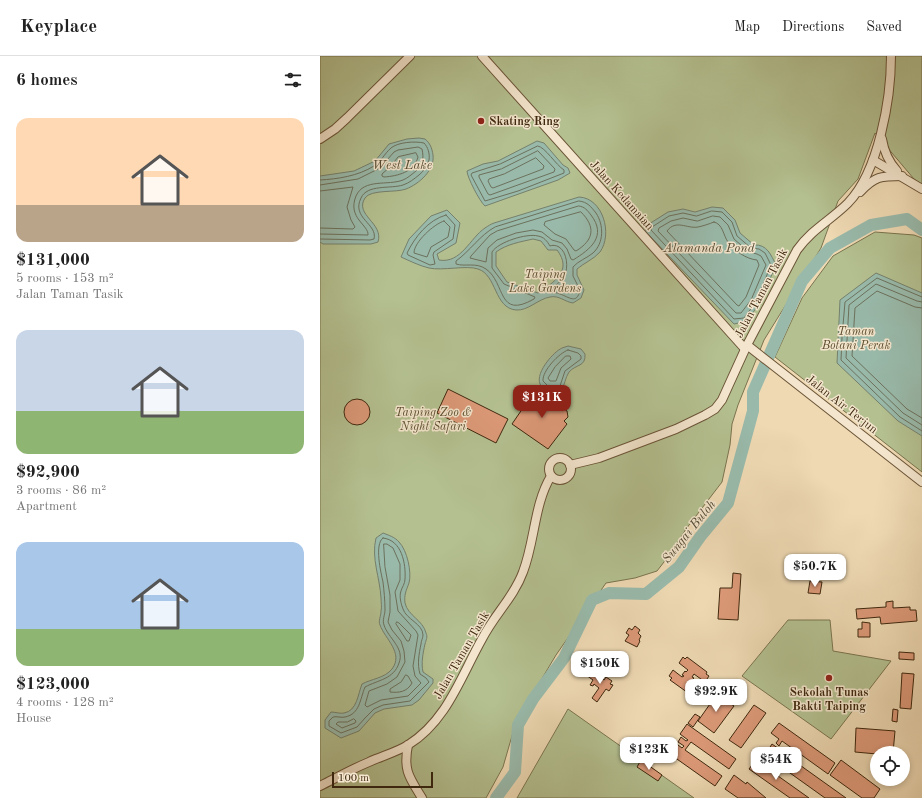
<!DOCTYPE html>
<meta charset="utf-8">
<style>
body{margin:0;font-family:"Old Standard TT",serif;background:#f6f6f6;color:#222;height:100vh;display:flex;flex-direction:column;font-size:15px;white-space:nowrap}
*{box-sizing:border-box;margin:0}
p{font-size:13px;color:#767676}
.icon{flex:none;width:22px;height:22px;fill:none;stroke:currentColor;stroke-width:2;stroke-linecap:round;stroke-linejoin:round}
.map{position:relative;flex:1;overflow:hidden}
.side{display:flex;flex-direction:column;background:#fff;width:320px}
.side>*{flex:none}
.tools{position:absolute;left:550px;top:690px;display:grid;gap:8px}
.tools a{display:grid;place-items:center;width:40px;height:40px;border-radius:50%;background:#fff;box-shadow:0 2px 6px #0003;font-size:20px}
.scale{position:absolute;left:12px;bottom:10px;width:101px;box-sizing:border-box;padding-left:4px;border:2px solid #3f280e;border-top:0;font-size:11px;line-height:14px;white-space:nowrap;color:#3f280e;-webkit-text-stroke:3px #f4e6ce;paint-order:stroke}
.price{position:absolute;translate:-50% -34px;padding:0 9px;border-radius:8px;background:#fff;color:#222;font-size:13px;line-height:26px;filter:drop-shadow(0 1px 2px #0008)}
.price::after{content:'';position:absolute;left:50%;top:24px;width:12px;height:9px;margin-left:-6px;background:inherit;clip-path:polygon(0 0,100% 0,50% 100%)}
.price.current{background:#8f2418;color:#fff}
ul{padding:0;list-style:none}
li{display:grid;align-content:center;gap:8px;height:212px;padding:0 16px}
li span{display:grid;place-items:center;height:124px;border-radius:12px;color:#555}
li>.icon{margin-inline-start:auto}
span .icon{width:72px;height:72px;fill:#fffc;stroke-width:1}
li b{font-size:17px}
h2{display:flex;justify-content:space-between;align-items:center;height:48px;padding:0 16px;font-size:17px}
header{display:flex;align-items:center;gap:24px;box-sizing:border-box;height:56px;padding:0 20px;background:#fff;border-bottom:1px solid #e0e0e0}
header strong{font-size:19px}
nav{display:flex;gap:22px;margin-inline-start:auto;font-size:14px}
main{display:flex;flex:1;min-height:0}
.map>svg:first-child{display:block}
.green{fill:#b4c090;stroke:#7a744f}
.water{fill:#99baab;stroke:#75806c;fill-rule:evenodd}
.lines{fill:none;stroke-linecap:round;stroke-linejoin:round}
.shore{stroke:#6c715c;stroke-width:1}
.river{stroke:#99baab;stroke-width:12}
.building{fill:#dc9978;stroke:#3f280e}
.minor-casing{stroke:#6b5437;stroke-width:10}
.minor{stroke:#f4e6ce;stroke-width:8}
.poi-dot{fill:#8f2418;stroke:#f4e6ce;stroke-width:1.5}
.labels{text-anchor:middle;stroke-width:3;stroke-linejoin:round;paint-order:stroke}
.poi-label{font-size:12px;font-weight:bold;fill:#3f280e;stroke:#f4e6ce;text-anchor:start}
.street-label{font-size:12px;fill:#3f280e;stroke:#f4e6ce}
.park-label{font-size:12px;font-style:italic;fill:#5c4e2e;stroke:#f4e6ce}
.water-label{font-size:13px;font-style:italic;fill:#564c35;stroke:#f4e6ce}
</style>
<header>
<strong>Keyplace</strong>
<nav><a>Map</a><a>Directions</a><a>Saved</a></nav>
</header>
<main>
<section class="side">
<h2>6 homes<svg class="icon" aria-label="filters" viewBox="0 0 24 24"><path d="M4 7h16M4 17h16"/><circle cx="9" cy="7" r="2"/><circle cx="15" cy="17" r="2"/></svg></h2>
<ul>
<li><span style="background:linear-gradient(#ffd9b3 70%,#b9a48a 0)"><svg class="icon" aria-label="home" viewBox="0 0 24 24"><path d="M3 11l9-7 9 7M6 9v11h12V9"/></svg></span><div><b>$131,000</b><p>5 rooms · 153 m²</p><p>Jalan Taman Tasik</p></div></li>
<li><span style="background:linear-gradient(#c9d6e8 65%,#8fb573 0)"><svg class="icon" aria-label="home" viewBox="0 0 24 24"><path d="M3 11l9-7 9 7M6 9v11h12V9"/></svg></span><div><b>$92,900</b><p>3 rooms · 86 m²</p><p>Apartment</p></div></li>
<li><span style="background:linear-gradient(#a9c7e8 70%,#8fb573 0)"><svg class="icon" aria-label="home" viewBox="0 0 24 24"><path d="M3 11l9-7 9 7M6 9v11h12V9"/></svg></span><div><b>$123,000</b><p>4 rooms · 128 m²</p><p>House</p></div></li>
</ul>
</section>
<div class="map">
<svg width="602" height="742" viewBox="0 0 602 742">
<rect width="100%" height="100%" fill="#eed9b3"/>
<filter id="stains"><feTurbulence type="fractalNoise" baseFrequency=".005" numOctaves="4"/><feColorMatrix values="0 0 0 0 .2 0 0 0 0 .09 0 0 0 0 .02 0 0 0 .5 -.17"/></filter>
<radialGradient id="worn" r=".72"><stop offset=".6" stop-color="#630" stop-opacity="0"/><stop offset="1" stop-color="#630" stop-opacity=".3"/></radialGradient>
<g class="green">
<polygon points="0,0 602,0 602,129 594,123 555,77 538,123 518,145 501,192 444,284 418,349 412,368 410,389 402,426 366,473 351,497 337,515 315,522 286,527 236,599 196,666 183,711 166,742 0,742"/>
<polygon points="555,176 594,179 602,182 602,416 455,301 482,242 513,200"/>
<polygon points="468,564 510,564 513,595 571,605 511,683 422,620"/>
<polygon points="248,653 374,742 197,742"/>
</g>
<g class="water">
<path d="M99 82 105 83C110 87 112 92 113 99 115 114 99 128 86 133 76 137 51 133 45 142 34 159 64 167 58 186L51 188H3L0 186V120L34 115 55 105 69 88 87 83Z"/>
<path d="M217 85 224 87 243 109 248 112 250 117 238 124 165 150C160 146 147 121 147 115L163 108 178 105Z"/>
<path d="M259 141C283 142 293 178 280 196 274 203 264 207 257 213V219L264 234 261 242 253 247C245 246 239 239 230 241 218 243 208 255 196 254 174 252 177 219 158 213 147 209 122 215 109 212 100 210 90 205 81 201L89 183 111 160 127 154 140 167 136 187 117 198 119 204C141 208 150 182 165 172 168 170 171 168 174 167ZM213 183 221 185 228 194H237C253 215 234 226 218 237L187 226 176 210V196C187 188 200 186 213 183Z"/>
<path d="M392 151 403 152 415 164 420 177 434 189C447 188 451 199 456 209L439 248 427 265 414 268 325 175 329 168 348 156 363 153 375 156Z"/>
<polygon points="556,217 602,237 602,380 578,365 517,307 520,244"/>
<path d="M248 290 261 293 265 298C266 311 256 308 249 316 245 322 245 329 241 335 237 334 232 335 228 334 206 328 231 297 242 292 244 291 246 291 248 290Z"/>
<path d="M63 477C68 479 75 481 79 486 87 494 92 516 89 527 86 535 84 539 85 547 88 560 103 564 106 577 108 581 106 584 105 588 103 597 101 607 103 616L113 623V627L99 644 92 649 64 653 55 657 39 675 21 682 5 672V664L11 656C15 656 21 658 24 657 37 655 38 638 42 628 51 623 65 622 72 613 84 597 65 583 60 569 58 565 61 560 61 555 62 551 61 546 61 542 60 522 51 502 56 482Z"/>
</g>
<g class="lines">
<g class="shore">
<path d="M218 90C225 91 236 109 244 114V117L198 135 165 145 151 119 152 117 180 108Z"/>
<polygon points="218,95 235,113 234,116 170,139 168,138 159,121 159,119 181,113"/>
<path d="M96 97 98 101C94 116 78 120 64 121L62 120V118L71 110 78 101Z"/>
<polygon points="216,102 224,110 223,113 173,132 171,131 168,125 169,123 184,118"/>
<path d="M0 124C18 123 38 120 54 110 61 106 64 98 71 92 78 86 95 85 104 87 108 91 110 98 109 104 107 110 104 115 99 119 94 123 89 127 83 129 71 133 47 128 41 142 31 162 58 168 54 183L50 184 0 183"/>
<path d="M0 129 38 123 60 112 74 96 78 94 98 91 102 93C104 102 103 109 96 115 92 118 88 122 83 124 68 130 44 122 36 140 27 162 49 169 48 179L0 178"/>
<polyline points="0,135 33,131 27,151 31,164 35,171 33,173 0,172"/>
<path d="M259 145C268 146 271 151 276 157 284 169 284 187 273 197 267 202 258 205 253 211V220L260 234C257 249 249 241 240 238 237 236 233 237 231 236V233C236 230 241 225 244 220 249 212 247 196 239 191 236 189 232 189 230 190 227 185 224 181 218 180 207 177 178 186 172 196V212L184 228 215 241 214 243C177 264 186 227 166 213 156 206 145 211 136 208V205C150 195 160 179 175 171Z"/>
<path d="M259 150C265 151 267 154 271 159 287 180 271 193 253 204L251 203 247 193 242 187 232 184 222 176 213 174 196 177 177 184 168 192 166 206 150 202 151 200 170 179 177 175Z"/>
<polygon points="392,155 402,156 412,166 417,180 431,192 439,193 445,197 451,209 436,246 424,262 414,263 331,174 332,171 349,160 363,157 376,160"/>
<path d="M261 156C276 171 274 184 256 195L254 194 246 183 235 178 224 169 225 166Z"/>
<path d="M126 159 135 169 133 183 114 196 113 199 115 208 110 209 88 199 87 197C95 181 108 164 126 159Z"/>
<polygon points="393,160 400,161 408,169 414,183 429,196 437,198 441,200 446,209 431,244 421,257 416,257 338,175 339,172 351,165 363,162 377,165"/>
<path d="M124 165 130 171 128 181 111 191 107 201 94 197C94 186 114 168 124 165Z"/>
<path d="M394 166C403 168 403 179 408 186 415 195 426 203 437 204L439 209 426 241 419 250 417 249 347 175C356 163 367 173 378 171 383 170 389 168 394 166Z"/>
<polyline points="602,241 557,222 525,246 522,281 521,304 580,361 602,375"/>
<polyline points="602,246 597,245 556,228 529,249 526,302 583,357 602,369"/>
<polyline points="602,252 595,251 557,235 535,252 532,300 587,353 602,362"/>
<path d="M248 294 258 297 261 300V303L245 315 240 330H228L223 325C222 315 239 297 248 294Z"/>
<polygon points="246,300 250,300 251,303 241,312 236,325 230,325 228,322 235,311"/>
<path d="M63 482C82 484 86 508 85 523 85 528 82 531 81 535 79 540 81 548 83 553 86 563 103 568 103 579 103 582 101 585 101 588 99 598 97 608 100 618L106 622 109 626 90 645 63 649 54 653 45 662 37 671 21 677 9 670V665L13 661C17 660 21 662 25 661 40 658 40 643 45 631 58 624 74 623 79 607 85 592 68 582 64 569 62 564 65 559 65 554 65 544 64 535 63 526 61 517 54 488 63 482Z"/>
<polygon points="64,488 67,488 73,492 80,508 80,524 75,536 78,555 96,575 98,579 93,610 95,620 101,627 88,640 61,644 47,651 45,649 49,635 67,628 77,621 85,606 84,595 81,585 72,574 68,566 70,556 70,539 65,511"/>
<polygon points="77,566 79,567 91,579 89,585 87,585 76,568"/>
<path d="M86 619 88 620 92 627C87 636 79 637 70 636V633L81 626Z"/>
<polygon points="34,663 36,665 35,667 22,672 16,668 18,666 27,666"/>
</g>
<polyline class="river" points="176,742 195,716 198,669 213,643 244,602 272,544 289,537 326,538 359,511 380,481 408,447 433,355 433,336 482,225 510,192 551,169 587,163 602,174"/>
</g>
<g class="building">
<polygon points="128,333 188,363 176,387 117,357"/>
<polygon points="216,333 247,355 248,361 244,365 247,368 228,393 192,368"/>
<circle cx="37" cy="356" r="13"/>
<polygon points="413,517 421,518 418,564 398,563 400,532 412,532"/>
<polygon points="490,525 502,526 500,538 488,537"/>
<polygon points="573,545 573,552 590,551 590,554 596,554 597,565 561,568 560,561 537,563 536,553 566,551 566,546"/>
<polygon points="542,566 550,567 550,581 538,581 538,573 542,573"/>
<polygon points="315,570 320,574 318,577 321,580 319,584 320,585 317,591 305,585 309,579 306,577 309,572 312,574"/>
<polygon points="579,596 594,597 594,604 579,603"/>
<polygon points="363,601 365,603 367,601 387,616 386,618 389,620 385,626 374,618 372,621 374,622 371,625 370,624 369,626 379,633 375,639 372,637 371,639 350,624 352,622 349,620 353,614 362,621 364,620 362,619 365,615 366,616 368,614 359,607"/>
<polygon points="270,614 284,624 286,621 292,625 290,628 293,629 289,635 286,633 277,646 272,642 279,632 274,628 273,630 270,629 273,624 266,619"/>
<polygon points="582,617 594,618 591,653 580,652"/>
<polygon points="397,638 414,650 394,677 378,665"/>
<polygon points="434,649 446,657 421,692 409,684"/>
<polygon points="573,653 578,654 577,666 572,665"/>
<polygon points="375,658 380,661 373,671 368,667"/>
<polygon points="459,667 515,707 508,718 462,685 459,690 456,687 459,683 451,677"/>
<polygon points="367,668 416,703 409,713 371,686 365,694 402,720 395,730 347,696 354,686 362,692 364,690 358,686 361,681 366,685 368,684 360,678"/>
<polygon points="536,672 575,675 573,697 557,698 535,696"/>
<polygon points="452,688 469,700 461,711 445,699"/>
<polygon points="470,702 526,742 505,742 463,712"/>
<polygon points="321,704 342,719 338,725 317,711"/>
<polygon points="436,704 441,707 443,704 447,706 444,710 489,742 470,742 429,713"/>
<polygon points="521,704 560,733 554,742 542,742 510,719"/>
<polygon points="414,719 426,728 427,726 446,742 418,742 405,733"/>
</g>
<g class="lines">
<defs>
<g id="minor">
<polyline points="162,0 425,293"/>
<polyline points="0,83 15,73 27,62 90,0"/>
<path d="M562 83C564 96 569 106 577 115"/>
<polyline points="553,104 602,133"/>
<path d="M540 136C555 120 561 120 582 120"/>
<polyline points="427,289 602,426"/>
<circle cx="240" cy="413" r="11"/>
<path d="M250 409 279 402 356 373 385 359 395 353 402 344 427 289 477 194C492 173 511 164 528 147 559 115 571 42 571 0"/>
<path d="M88 689C83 714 89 721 102 742"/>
<path d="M0 730C16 722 32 713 49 706 62 700 77 696 88 689 127 665 141 620 162 583 174 559 194 541 203 516 215 485 214 448 231 420"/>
</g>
</defs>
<use href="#minor" class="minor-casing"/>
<use href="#minor" class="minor"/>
</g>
<g class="poi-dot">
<circle cx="161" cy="65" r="4"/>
<circle cx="509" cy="622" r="4"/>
</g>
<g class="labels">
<g class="poi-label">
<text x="169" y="69">Skating Ring</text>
<text x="509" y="640" text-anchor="middle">Sekolah Tunas<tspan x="509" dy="14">Bakti Taiping</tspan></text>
</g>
<g class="street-label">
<text transform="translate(302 139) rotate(48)" y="4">Jalan Kedamaian</text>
<text transform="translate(441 237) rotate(-62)" y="4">Jalan Taman Tasik</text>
<text transform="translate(522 348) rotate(38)" y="4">Jalan Air Terjun</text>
<text transform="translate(141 599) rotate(-60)" y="4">Jalan Taman Tasik</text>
</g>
<g class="park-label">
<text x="225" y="222">Taiping<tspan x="225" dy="14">Lake Gardens</tspan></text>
<text x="536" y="279">Taman<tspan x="536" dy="14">Botani Perak</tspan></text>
<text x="113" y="360">Taiping Zoo &amp;<tspan x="113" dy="14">Night Safari</tspan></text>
</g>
<g class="water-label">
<text x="82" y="113">West Lake</text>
<text x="389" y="196">Alamanda Pond</text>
<text transform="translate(368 475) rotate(-51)" y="5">Sungai Buloh</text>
</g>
</g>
<rect width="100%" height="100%" filter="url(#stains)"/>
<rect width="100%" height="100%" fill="url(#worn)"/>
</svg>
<div class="tools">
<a><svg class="icon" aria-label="locate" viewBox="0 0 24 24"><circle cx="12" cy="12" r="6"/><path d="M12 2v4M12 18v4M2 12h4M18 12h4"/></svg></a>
</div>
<div class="scale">100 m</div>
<b class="price current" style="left:222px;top:363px">$131K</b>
<b class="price" style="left:495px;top:532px">$50.7K</b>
<b class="price" style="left:280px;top:629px">$150K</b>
<b class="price" style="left:396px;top:657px">$92.9K</b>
<b class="price" style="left:329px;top:715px">$123K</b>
<b class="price" style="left:456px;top:725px">$54K</b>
</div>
</main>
